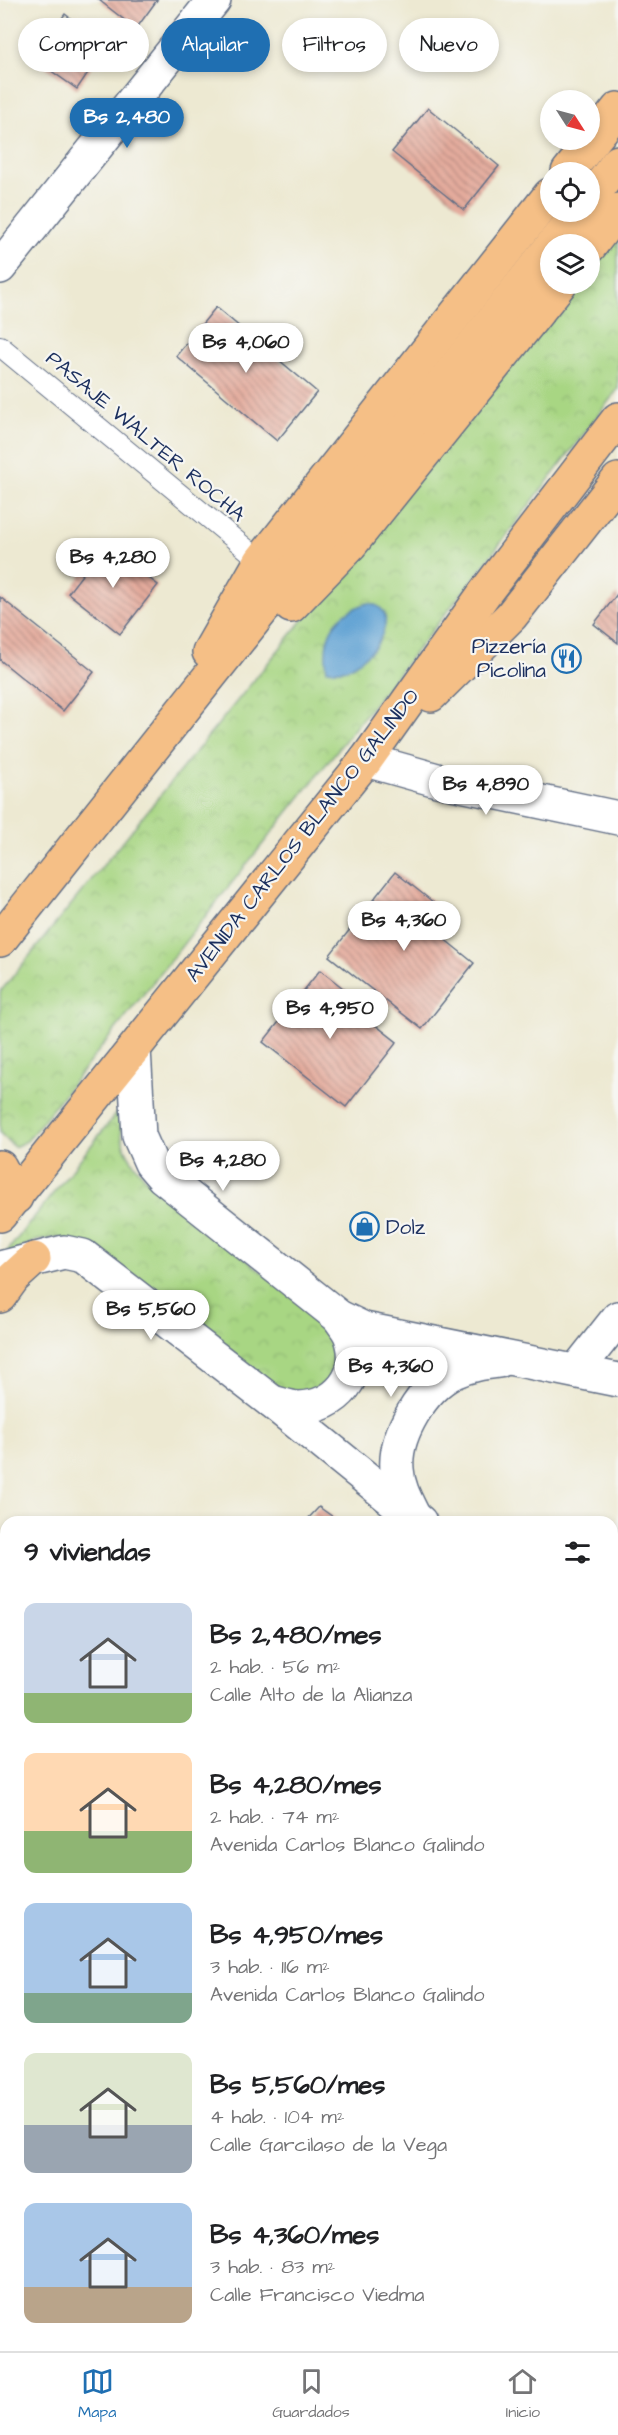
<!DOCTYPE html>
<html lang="es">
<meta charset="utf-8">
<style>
body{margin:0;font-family:"Architects Daughter",sans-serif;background:#f2f2f2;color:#202124;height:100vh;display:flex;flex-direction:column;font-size:22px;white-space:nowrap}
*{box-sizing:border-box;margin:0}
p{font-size:20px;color:#757577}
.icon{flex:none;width:33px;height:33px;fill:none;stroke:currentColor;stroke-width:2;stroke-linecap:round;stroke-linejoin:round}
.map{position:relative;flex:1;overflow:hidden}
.panel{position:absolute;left:0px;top:1516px;width:618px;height:836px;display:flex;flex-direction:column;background:#fff;border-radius:18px 18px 0 0;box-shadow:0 3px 9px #0003}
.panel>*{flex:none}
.hud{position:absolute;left:18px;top:18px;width:582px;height:54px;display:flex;gap:12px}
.needle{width:39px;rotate:126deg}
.tools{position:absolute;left:540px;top:90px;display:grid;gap:12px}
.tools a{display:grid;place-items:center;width:60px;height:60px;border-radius:50%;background:#fff;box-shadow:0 3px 9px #0003;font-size:30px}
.price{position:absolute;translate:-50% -51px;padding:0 14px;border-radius:21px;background:#fff;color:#222;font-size:20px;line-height:39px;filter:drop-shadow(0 2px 3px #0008)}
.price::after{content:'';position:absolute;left:50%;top:36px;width:18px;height:14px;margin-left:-9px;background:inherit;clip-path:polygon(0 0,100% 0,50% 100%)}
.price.on{background:#1f6fb2;color:#fff}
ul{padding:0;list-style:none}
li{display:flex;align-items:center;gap:18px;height:150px;padding:0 24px}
li span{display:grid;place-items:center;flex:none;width:168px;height:120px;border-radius:12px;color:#555}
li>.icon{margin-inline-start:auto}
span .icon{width:72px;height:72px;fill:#fffc;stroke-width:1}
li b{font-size:26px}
h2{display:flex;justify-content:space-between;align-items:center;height:72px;padding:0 24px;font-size:26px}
.pill{padding:0 21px;border-radius:27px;background:#fff;box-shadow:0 3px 9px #0003;font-size:21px;line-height:54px}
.pill.on{background:#1f6fb2;color:#fff}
.menu{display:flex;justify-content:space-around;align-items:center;height:84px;border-top:2px solid #e0e0e0;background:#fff;font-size:16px;color:#757577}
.menu a{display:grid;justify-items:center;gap:3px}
.menu .on{color:#1f6fb2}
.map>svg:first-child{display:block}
.park{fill:url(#park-crowns);stroke:#628270;stroke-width:1.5}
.garden{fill:#a8d683;stroke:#628270;stroke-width:1.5}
.water{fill:#5fa1d3;stroke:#3d6898;stroke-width:1.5}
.building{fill:url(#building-back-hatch)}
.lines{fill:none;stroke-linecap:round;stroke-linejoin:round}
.lane-casing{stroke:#647087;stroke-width:22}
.street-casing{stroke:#647087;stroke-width:36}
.primary-casing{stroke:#647087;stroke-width:36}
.lane{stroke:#fff;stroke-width:20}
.street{stroke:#fff;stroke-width:33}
.primary{stroke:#f5bf86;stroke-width:33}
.labels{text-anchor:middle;stroke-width:4.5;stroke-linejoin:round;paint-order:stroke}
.street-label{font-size:21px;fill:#1b2f5e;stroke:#f6f6f2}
.poi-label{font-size:21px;fill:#1b2f5e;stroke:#f6f6f2;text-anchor:end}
</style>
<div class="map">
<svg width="618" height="2351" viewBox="0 0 618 2351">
<defs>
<pattern id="park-crowns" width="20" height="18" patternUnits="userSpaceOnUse" patternTransform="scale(1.5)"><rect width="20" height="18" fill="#a8d683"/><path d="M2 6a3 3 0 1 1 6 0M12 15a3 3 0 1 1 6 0" fill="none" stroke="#90b874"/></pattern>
<pattern id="building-back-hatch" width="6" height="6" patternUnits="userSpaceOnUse" patternTransform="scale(1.5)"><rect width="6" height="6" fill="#e4ab9c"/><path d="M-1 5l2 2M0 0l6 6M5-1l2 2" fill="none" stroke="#b88c82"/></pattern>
</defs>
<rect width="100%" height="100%" fill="#f6f6f2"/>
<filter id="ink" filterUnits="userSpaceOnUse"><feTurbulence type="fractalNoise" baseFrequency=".0167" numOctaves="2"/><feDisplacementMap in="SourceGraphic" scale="12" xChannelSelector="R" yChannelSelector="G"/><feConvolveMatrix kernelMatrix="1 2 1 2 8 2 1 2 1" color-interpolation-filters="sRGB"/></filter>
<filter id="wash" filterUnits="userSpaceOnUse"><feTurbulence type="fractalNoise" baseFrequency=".008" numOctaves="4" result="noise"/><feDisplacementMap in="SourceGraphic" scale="24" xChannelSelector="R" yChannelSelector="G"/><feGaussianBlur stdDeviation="1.35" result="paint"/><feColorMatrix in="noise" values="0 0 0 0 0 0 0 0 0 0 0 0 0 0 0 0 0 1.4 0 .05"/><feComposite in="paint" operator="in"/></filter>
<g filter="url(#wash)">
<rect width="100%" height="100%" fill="#ede9d2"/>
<g class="park">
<polygon points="618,197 618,389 470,583 27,1141 14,1147 0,1133 0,992 391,512 550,284 590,284 590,244"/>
<path d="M120 1109C120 1145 124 1153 147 1180L328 1325 341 1348 338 1374 307 1394 281 1389 58 1237 35 1241 1 1259Z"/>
<polygon points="461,2346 567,2346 572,2351 464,2351"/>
</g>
<polygon class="garden" points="0,2094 6,2102 6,2346 192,2346 196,2351 0,2351"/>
<g class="water">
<path d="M368 603C393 607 387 629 376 646 370 654 355 665 346 669 340 671 333 670 327 670 322 635 333 614 368 603Z"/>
<polygon points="0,1785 6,1791 6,2102 0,2094"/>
<polygon points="192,2346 461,2346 464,2351 196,2351"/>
</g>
<g id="blocks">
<g class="building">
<polygon points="99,0 157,0 136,29"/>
<polygon points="65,14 106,46 77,89 33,58"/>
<polygon points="428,108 499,166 464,210 392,152"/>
<polygon points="216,307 317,392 277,441 176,356"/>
<polygon points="105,545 158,585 120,634 68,593"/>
<polygon points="618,593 618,643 594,624"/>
<polygon points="0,597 94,672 63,711 0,660"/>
<polygon points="395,872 452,917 438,934 474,963 422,1029 329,956"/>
<polygon points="320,970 352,995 346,1002 397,1042 346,1107 263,1042"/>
<polygon points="319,1507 340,1522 305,1522"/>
<polygon points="138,2346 165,2346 168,2351 141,2351"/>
</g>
</g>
</g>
<g filter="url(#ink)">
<use href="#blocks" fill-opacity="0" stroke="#647087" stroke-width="1.5"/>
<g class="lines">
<defs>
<polyline id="lane" points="0,346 261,561"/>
<g id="street">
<polyline points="0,267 214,0"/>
<polyline points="366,760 437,780 618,818"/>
<polyline points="134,1049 139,1136 151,1163 163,1177 339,1317 364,1329 618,1380"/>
<polyline points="0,1268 64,1252 83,1256 272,1402 420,1522"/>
<polyline points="576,1371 618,1318"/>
<path d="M272 1402C281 1404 290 1408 299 1408 337 1407 364 1375 351 1337 349 1330 343 1324 339 1317"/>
<path d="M414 1517C406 1501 398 1487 397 1469 394 1435 423 1387 454 1372 468 1365 483 1363 499 1361"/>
<polyline points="612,1717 618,1723"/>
</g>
<g id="primary">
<polyline points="568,172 618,109"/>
<polyline points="590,199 618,162"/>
<polyline points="553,244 579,212"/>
<polyline points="590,246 618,210"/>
<polyline points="291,606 351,544 560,284"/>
<polyline points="209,652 261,561 550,195"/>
<polyline points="431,695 511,616 618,480"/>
<polyline points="0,940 550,248"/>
<polyline points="0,1167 16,1197"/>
<polyline points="0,1215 366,760 484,594 618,419"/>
<polyline points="0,1296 13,1278 34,1259"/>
<polyline points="0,1586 6,1596"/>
<polyline points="0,1643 6,1649"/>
<polyline points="0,1695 6,1702"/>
<polyline points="0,1733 6,1740"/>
<polyline points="612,2295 618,2301"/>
<polyline points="593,2346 597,2351"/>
</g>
</defs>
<use href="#lane" class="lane-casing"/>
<use href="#street" class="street-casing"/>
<use href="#primary" class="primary-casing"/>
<use href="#lane" class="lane"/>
<use href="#street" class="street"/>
<use href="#primary" class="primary"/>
</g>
</g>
<defs>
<symbol id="restaurant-ring" viewBox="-11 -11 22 22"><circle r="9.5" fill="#f6f6f2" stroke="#1f6fb2" stroke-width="1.5"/><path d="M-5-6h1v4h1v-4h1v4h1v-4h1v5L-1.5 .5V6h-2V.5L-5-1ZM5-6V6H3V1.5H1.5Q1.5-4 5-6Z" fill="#1f6fb2"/></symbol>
<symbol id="shop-ring" viewBox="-11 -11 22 22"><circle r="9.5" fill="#f6f6f2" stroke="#1f6fb2" stroke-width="1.5"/><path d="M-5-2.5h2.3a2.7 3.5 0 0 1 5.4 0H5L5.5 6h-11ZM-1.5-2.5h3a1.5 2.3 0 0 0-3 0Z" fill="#1f6fb2"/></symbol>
</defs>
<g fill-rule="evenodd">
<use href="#restaurant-ring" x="550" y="642" width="33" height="33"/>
<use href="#shop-ring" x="348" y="1210" width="33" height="33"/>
</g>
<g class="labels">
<g class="street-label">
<text transform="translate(146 436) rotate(40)" y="7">PASAJE WALTER ROCHA</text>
<text transform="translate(302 835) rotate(-52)" y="7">AVENIDA CARLOS BLANCO GALINDO</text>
</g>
<g class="poi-label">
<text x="546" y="653">Pizzería<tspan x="546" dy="24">Picolina</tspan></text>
<text x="386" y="1234" text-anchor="start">Dolz</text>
</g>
</g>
</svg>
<div class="tools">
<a><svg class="needle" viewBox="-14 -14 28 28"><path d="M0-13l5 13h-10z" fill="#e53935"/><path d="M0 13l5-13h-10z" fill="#757577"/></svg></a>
<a><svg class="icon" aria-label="locate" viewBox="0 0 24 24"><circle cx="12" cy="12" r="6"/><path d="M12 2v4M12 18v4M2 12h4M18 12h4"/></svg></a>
<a><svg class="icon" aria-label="layers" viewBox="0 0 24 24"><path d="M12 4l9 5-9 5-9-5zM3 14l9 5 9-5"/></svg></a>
</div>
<b class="price on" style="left:127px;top:149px">Bs 2,480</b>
<b class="price" style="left:246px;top:374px">Bs 4,060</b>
<b class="price" style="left:113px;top:589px">Bs 4,280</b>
<b class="price" style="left:486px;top:816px">Bs 4,890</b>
<b class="price" style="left:404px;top:952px">Bs 4,360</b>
<b class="price" style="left:330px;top:1040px">Bs 4,950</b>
<b class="price" style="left:223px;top:1192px">Bs 4,280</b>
<b class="price" style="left:151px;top:1341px">Bs 5,560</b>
<b class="price" style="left:391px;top:1398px">Bs 4,360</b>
<div class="hud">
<a class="pill">Comprar</a>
<a class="pill on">Alquilar</a>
<a class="pill">Filtros</a>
<a class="pill">Nuevo</a>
</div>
<section class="panel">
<h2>9 viviendas<svg class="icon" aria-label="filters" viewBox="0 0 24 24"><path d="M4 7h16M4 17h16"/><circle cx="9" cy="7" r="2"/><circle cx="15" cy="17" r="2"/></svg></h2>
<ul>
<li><span style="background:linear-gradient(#c9d6e8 75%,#8fb573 0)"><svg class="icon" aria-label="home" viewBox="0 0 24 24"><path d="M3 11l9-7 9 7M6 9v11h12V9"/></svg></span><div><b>Bs 2,480/mes</b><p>2 hab. · 56 m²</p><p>Calle Alto de la Alianza</p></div></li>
<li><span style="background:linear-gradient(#ffd9b3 65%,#8fb573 0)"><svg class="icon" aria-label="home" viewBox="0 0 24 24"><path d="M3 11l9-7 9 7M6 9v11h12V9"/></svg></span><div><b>Bs 4,280/mes</b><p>2 hab. · 74 m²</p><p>Avenida Carlos Blanco Galindo</p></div></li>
<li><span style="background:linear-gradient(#a9c7e8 75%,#7fa58c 0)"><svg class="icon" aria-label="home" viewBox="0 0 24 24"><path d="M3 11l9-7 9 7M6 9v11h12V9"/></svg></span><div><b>Bs 4,950/mes</b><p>3 hab. · 116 m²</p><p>Avenida Carlos Blanco Galindo</p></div></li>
<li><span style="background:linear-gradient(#dfe7d0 60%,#9aa5b1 0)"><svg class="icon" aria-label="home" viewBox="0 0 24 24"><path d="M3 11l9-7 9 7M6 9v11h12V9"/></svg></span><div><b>Bs 5,560/mes</b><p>4 hab. · 104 m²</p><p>Calle Garcilaso de la Vega</p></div></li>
<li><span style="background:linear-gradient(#a9c7e8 70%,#b9a48a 0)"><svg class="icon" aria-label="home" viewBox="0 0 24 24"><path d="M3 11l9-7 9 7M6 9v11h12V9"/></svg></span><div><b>Bs 4,360/mes</b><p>3 hab. · 83 m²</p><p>Calle Francisco Viedma</p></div></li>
</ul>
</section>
</div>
<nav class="menu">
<a class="on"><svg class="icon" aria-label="map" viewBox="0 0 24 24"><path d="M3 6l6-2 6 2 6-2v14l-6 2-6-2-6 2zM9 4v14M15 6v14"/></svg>Mapa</a>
<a><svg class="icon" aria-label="saved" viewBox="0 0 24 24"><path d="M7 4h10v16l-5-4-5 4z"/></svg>Guardados</a>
<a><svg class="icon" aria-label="home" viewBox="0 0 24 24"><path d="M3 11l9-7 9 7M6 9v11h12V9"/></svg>Inicio</a>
</nav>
